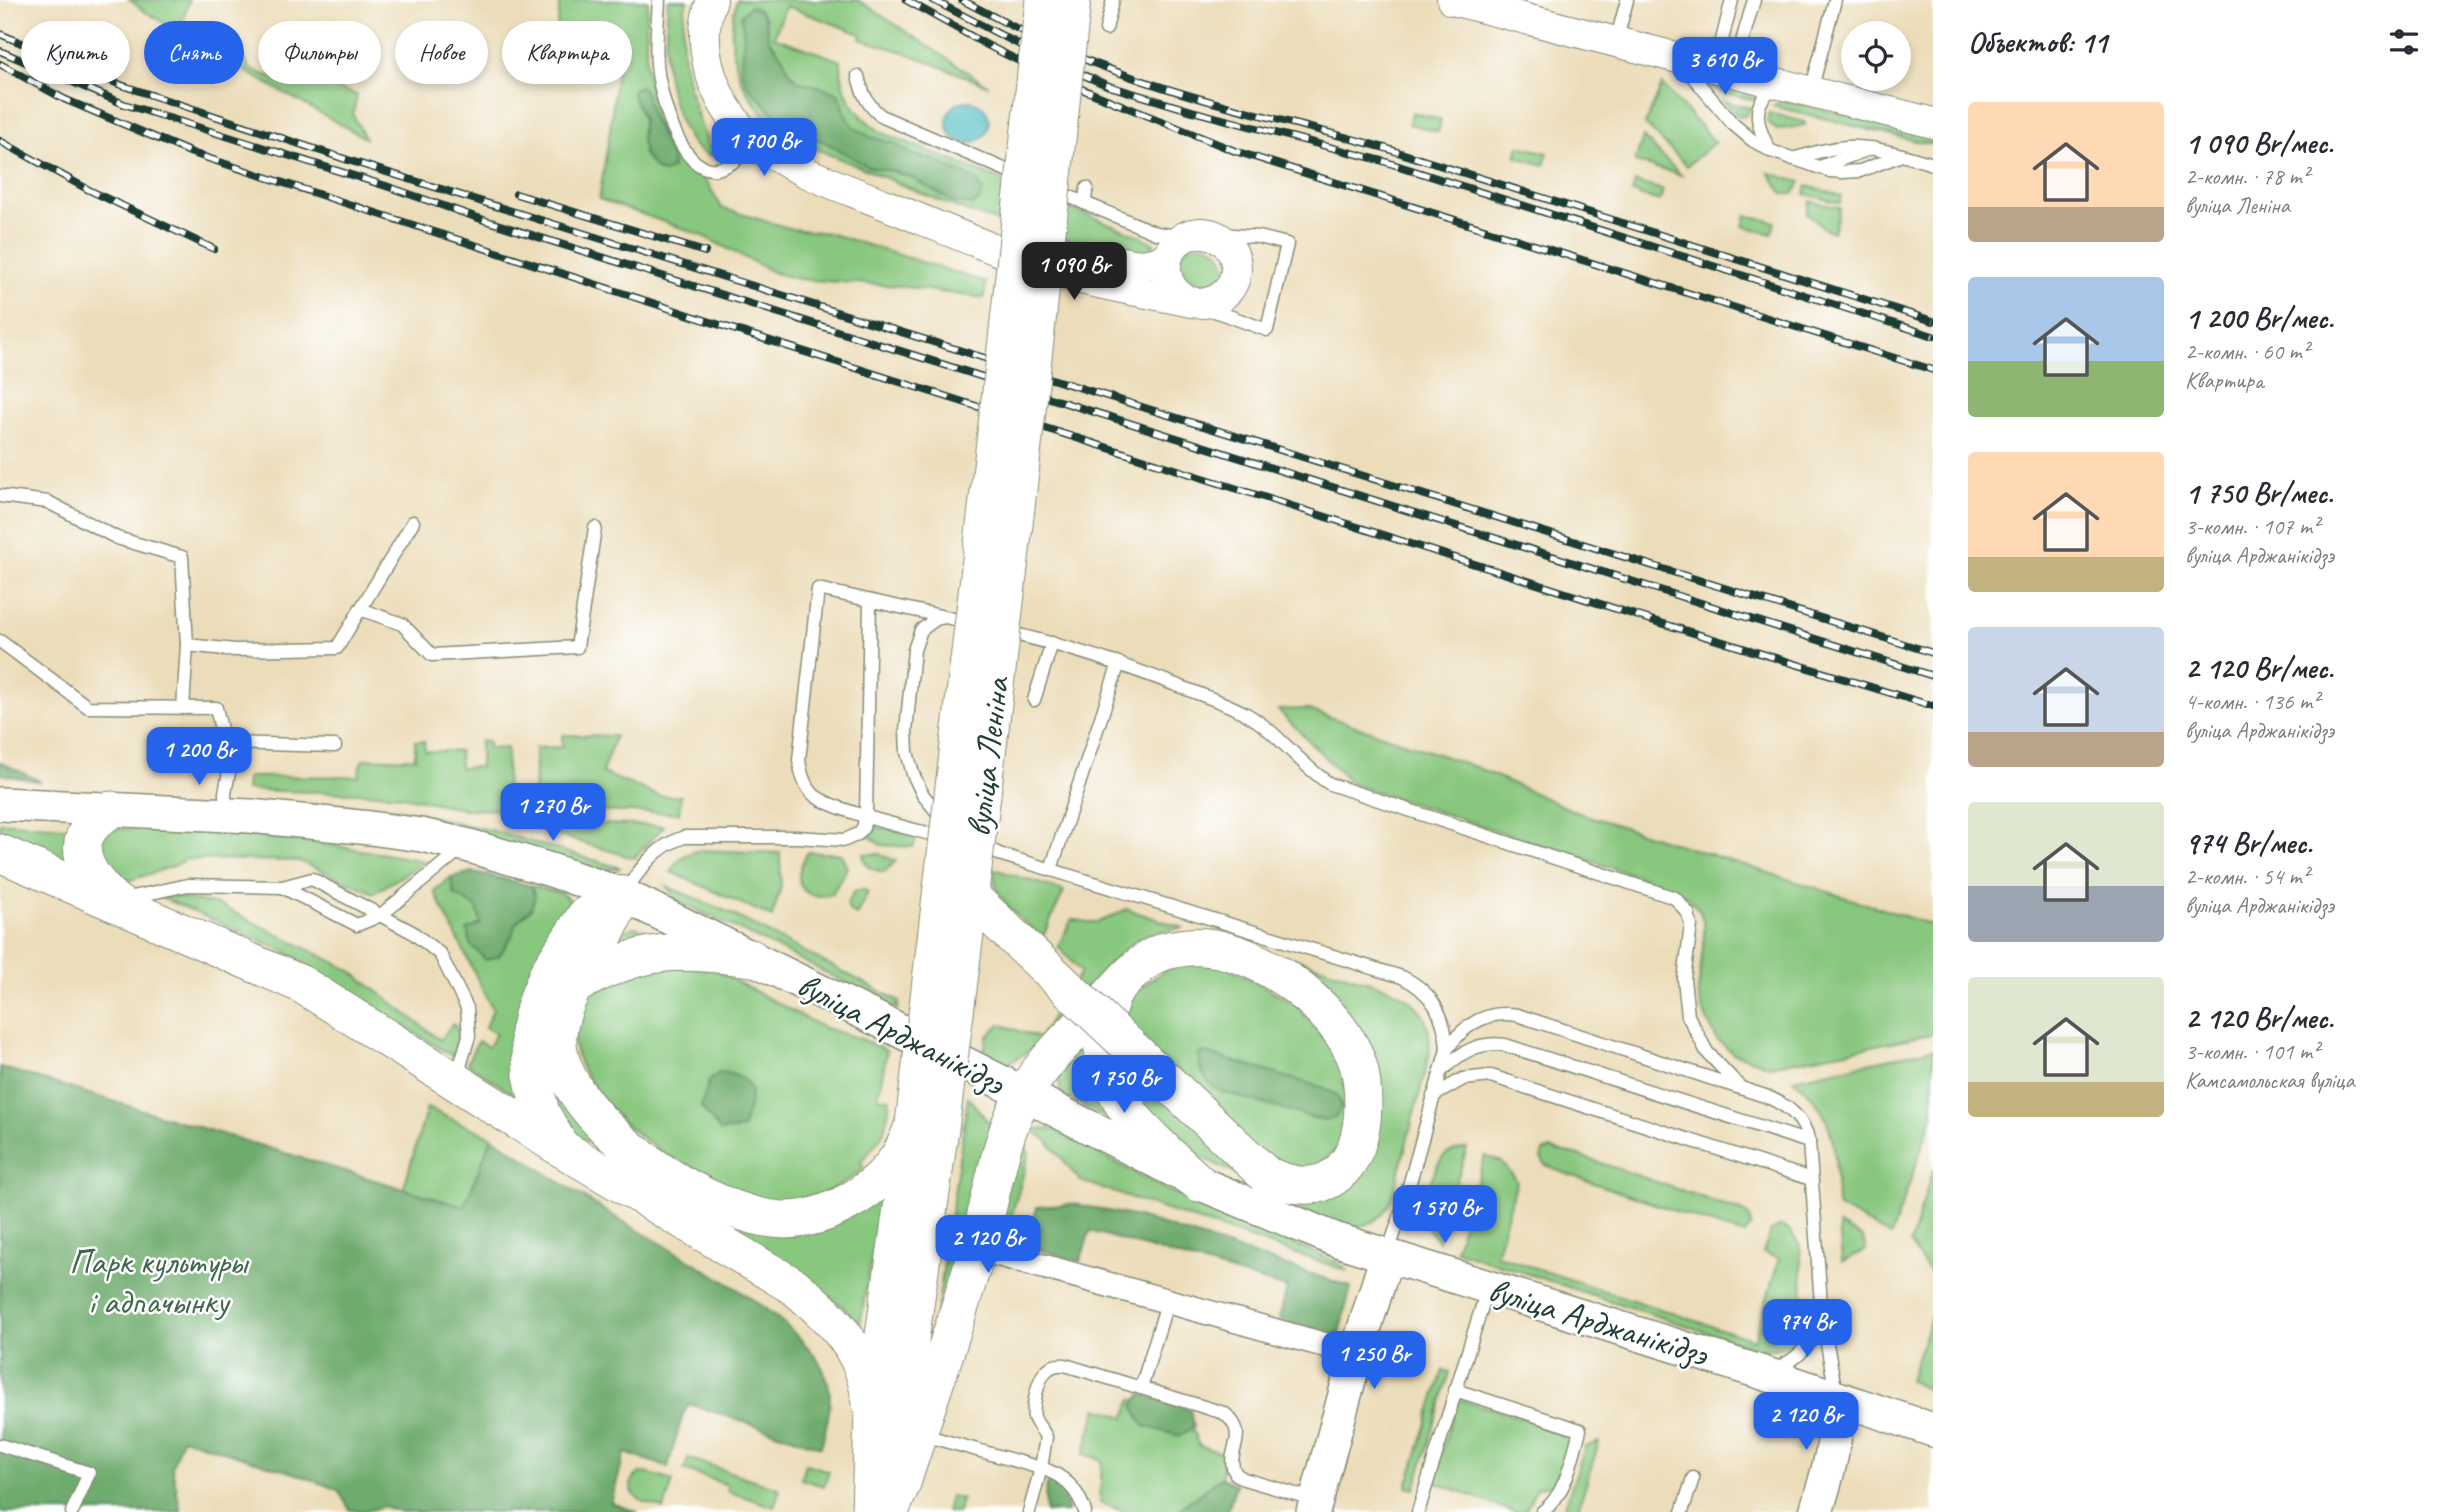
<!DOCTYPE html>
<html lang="ru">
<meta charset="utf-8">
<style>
body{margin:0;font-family:Caveat,sans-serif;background:#f2f2f3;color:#2b2b33;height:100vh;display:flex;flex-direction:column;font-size:26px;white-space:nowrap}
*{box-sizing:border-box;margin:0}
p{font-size:23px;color:#7c7c81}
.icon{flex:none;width:38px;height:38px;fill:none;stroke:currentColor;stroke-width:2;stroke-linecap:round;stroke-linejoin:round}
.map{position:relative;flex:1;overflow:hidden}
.side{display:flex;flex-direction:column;background:#fff;width:525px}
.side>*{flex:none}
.guide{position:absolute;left:21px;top:21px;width:665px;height:63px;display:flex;gap:14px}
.controls{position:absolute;left:1841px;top:21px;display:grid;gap:14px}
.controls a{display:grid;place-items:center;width:70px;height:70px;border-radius:50%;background:#fff;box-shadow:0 4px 10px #0003;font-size:35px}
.price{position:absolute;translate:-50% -60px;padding:0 16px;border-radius:14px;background:#2563eb;color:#fff;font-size:23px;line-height:46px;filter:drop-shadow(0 2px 4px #0008)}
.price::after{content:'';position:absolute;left:50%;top:42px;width:21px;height:16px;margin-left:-10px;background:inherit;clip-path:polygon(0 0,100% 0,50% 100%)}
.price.selected{background:#222;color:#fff}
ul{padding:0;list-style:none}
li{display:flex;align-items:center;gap:21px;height:175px;padding:0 35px}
li span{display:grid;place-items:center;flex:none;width:196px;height:140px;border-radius:7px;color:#555}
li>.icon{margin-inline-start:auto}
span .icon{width:84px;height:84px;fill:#fffc;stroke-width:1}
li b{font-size:30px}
h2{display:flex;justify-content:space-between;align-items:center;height:84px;padding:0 35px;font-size:30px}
.tag{padding:0 24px;border-radius:32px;background:#fff;box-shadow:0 4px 10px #0003;font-size:24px;line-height:63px}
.tag.selected{background:#2563eb;color:#fff}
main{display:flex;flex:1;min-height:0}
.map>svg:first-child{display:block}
.green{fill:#88c77e;stroke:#548259;stroke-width:2}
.forest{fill:#6eac6d;stroke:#467450;stroke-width:2}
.water{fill:#4cbac3;stroke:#367c7c;stroke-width:2}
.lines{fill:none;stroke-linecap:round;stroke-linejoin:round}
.service-casing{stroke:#868d77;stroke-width:15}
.minor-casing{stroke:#868d77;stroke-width:27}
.tertiary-casing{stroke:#868d77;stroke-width:32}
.secondary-casing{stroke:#868d77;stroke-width:36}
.primary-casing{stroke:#868d77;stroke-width:39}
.service{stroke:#fff;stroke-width:12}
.minor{stroke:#fff;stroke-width:24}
.tertiary{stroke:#fff;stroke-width:30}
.secondary{stroke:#fff;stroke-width:33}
.primary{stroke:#fff;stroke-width:37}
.rail-casing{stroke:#1f3d34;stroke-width:8}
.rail{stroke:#fff;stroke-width:5;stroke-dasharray:16;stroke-linecap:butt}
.primary-bridge-casing{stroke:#868d77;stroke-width:39;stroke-linecap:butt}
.primary-bridge{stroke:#fff;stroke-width:37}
.labels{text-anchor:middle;stroke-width:5;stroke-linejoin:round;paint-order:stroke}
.street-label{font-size:35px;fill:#1f3d34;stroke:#fff}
.park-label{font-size:35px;fill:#3e664a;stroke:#fff}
</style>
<main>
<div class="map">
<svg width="1933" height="1512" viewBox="0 0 1933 1512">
<rect width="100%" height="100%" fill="#fff"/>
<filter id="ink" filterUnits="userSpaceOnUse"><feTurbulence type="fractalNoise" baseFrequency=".0143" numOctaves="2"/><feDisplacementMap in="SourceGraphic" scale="14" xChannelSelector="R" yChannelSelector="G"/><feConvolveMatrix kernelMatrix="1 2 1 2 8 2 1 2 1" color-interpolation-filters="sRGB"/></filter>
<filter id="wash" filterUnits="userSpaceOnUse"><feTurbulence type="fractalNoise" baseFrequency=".00686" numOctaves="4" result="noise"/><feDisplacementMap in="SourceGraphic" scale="28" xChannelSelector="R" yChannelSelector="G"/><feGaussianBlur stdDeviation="1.57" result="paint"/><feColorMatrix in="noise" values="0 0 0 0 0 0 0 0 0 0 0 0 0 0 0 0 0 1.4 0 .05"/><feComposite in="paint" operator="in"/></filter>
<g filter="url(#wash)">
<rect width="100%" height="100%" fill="#ecddba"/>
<g class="green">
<polygon points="130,0 189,0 181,26 242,47 240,53 251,70 271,77 285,72 357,95 353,115 365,138 250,74 144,11"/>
<path d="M560 0H648C644 54 643 110 675 157 683 167 692 169 701 176 709 182 716 199 721 208L792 229 829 233 969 277 986 283 984 298 899 286 798 279 775 273 701 235 599 199 610 130 619 49 557 31Z"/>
<path d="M668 0H687C674 54 692 106 713 156 682 153 669 91 666 65 664 44 667 22 668 0Z"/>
<path d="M737 0H858L989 86 904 52 860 39 861 34 786 6 774 37 841 61C840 92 856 116 881 132L1140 236 1154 244 1151 252 1144 256C1099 246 1053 238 1009 225 959 211 912 189 865 169 832 155 793 143 767 117 735 85 724 42 737 0Z"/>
<polygon points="1705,80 1758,93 1754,100 1709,89"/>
<polygon points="1662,85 1715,142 1687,166 1645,124"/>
<polygon points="1723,101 1751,108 1745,116 1739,117"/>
<polygon points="1788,101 1933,137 1933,145 1773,106 1779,102"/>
<polygon points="1412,112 1441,120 1438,132 1409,124"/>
<polygon points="1769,113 1805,122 1805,125 1777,130 1767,122"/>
<polygon points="1643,137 1681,175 1635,162"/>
<polygon points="1519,146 1548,153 1544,165 1516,157"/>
<polygon points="1769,173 1801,182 1793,194 1784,194"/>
<polygon points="1635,182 1663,190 1660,201 1632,193"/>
<polygon points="1807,186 1842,196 1840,203 1805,194"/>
<polygon points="1810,201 1840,208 1833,232 1822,227 1807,213"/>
<polygon points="1746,215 1775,222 1772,234 1743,226"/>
<circle cx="1201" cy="269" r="25"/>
<polygon points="1306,709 1478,768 1576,812 1933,925 1933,1034 1770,1066 1733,1053 1717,1040 1702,1009 1698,992 1704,938 1704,924 1700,911 1688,897 1662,884 1352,784 1278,710"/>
<polygon points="562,735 615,736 602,773 659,796 681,796 679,813 534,810 535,748 562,747"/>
<polygon points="415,741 424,741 425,751 459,751 460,768 480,767 480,741 488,741 489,749 507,748 506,810 465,809 393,794 246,790 247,777 359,776 360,765 364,759 415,758"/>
<polygon points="284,803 397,809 490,830 621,868 602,871"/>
<polygon points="0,822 77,828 79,868 0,842"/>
<polygon points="533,822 664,826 634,858 533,828"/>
<polygon points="873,826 917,836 913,847 881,845 868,835"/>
<polygon points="101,828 218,833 313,842 426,861 374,893 299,861 186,859 174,866 128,881 110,874 101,864"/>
<path d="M700 850 780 853 781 886 772 917 671 872C677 858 685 854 700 850Z"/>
<path d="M808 852 841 854 847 868 832 894C798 903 791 877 808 852Z"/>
<path d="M863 854H880L896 861 884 872C873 870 864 867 863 854Z"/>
<path d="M994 869 1064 891 1042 938C1022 919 991 900 994 869Z"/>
<polygon points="474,872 561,893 569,899 573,907 532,1107 467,1063 478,1041 488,1047 496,1034 485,1027 493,1010 434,891 451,877"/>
<polygon points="666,886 730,913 899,1001 898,1009 767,943 676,900"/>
<polygon points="861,889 868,892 857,915 850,912 847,904 854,891"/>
<path d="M172 896 219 905 350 970 440 1040 453 1023C464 1035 459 1043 452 1056L282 950 160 897Z"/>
<path d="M1126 909 1184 928C1166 930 1148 932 1133 943 1086 977 1062 1038 1008 1063L983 1054 987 1037 1000 1024 1039 1038 1081 972 1058 946 1072 919C1097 926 1104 921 1126 909Z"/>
<polygon points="635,927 655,933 673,941 599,958 622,931"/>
<path d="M1286 956C1309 963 1331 970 1353 977 1397 990 1436 1000 1429 1056L1394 1192C1374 1252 1323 1218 1281 1204L1315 1202 1374 1146 1309 974Z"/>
<polygon points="1220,962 1293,1002 1328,1043 1341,1065 1348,1107 1341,1139 1334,1152 1315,1168 1252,1182 1195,1154 1143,1112 1127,1091 1123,1009 1135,991 1174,964"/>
<path d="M660 965 713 969 822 1027 864 1040 887 1051 878 1097 890 1099C887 1131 883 1138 861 1161L864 1169C841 1186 817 1201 787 1203 743 1206 654 1152 622 1121 606 1104 583 1079 577 1056 572 1041 573 1028 578 1014 581 1005 586 993 595 987 603 981 647 969 660 965Z"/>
<polygon points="1090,1030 1126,1129 1061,1094 1058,1075"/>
<path d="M1933 1049V1116L1891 1236 1837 1206C1835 1152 1839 1115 1793 1079Z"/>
<polygon points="547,1052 699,1206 882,1199 860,1324 845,1309 766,1250 570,1131 555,1110"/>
<polygon points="968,1097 993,1128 929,1366"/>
<polygon points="427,1108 492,1137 464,1207 403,1190"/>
<polygon points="1028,1128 1053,1129 1169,1191 1339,1263 1348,1271 1080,1181 1047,1140"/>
<polygon points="1014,1139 1025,1144 1029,1154 1004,1243 990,1227"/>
<path d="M1467 1148 1438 1241C1432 1234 1426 1228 1425 1218 1422 1203 1434 1165 1445 1155 1452 1150 1459 1149 1467 1148Z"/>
<polygon points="1550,1149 1574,1154 1742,1211 1749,1216 1751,1226 1745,1234 1738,1233 1556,1170 1546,1165 1541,1158 1543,1152"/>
<path d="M1485 1156 1502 1162 1517 1181 1496 1255 1754 1340 1779 1259 1763 1253 1771 1231 1781 1226 1790 1231 1800 1246 1805 1324C1799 1346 1779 1351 1758 1349L1455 1250Z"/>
<polygon points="1933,1169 1933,1277 1910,1244"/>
<polygon points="1839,1225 1863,1238 1866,1250 1842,1262"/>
<polygon points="1933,1311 1933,1392 1909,1381"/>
<polygon points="1443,1370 1450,1372 1415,1489 1407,1487"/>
<polygon points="1132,1399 1187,1415 1199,1446 1226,1454 1221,1478 1236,1484 1227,1512 1124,1512 1100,1502 1102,1460 1084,1454 1097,1408 1125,1417"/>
<polygon points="1458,1399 1575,1434 1559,1483 1536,1488 1525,1512 1514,1512 1432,1481"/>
<polygon points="1599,1442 1577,1512 1563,1512 1585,1447"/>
<polygon points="688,1458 780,1489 774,1507 727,1491 728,1485 684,1470"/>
<polygon points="806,1464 829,1471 824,1486 801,1479"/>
<path d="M640 1473 650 1474 673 1481 664 1509C648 1503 626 1500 632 1479Z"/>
<polygon points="950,1496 962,1499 959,1512 946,1512"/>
</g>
<g class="forest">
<polygon points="750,6 759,10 765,19 769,39 782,56 790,73 798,81 825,88 838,94 842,101 845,114 854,127 870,137 893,143 914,155 934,160 972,178 977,181 983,191 979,201 972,205 955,203 912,178 892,171 869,167 823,141 798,133 784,125 748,86 743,75 741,66 744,36 741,15"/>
<path d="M640 86C648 93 647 102 650 112 655 127 675 154 672 168L664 173 655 169 644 154 641 137 643 119 632 94 633 89Z"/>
<polygon points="0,762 38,780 41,782 0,774"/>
<polygon points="474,872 531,886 535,897 531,909 515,924 512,936 499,956 486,960 471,945 467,930 481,924 477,908 454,894 451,877"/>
<path d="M1202 1052 1324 1088 1337 1095 1342 1107 1335 1118 1324 1121 1222 1092C1208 1085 1200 1072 1198 1056Z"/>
<path d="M0 1067 464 1207 492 1137C527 1160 563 1185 599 1207 660 1246 790 1306 823 1369 836 1395 828 1420 821 1447L689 1404 683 1414 668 1467 625 1453 611 1503 638 1512H400L383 1506C371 1511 363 1512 350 1510L338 1490 297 1474 182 1438 172 1467 181 1512H0Z"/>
<path d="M720 1072C762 1077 752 1098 742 1129L720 1131 701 1107 709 1081Z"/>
<polygon points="1074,1204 1138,1217 1351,1287 1338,1337 1279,1319 1287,1288 1090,1231 1080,1262 1025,1245 1037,1207"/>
<polygon points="1142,1394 1190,1410 1194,1426 1180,1436 1144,1426 1133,1405"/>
<path d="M1053 1476 1066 1486 1067 1512H1046C1045 1498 1043 1487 1053 1476Z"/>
<polygon points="1221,1478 1236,1484 1227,1512 1175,1512"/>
</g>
<circle class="water" cx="968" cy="122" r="21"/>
</g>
<g filter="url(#ink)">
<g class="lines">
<defs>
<g id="service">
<path d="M659 0C658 22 655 43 657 64 659 92 679 173 716 169 731 167 745 152 756 144"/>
<polyline points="1106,29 1113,0"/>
<polyline points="1616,42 1627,0"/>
<polyline points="1683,65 1733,124 1752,140 1771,151 1830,171 1843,172 1860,171 1902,155 1933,164"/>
<polyline points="1724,68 1722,40 1732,0"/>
<polyline points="1724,69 1741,45 1754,0"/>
<path d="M858 76C862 93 868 107 883 117L1020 176"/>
<polyline points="1811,91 1835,0"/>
<path d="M1770 151C1757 127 1748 102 1778 86"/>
<path d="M1793 159C1841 145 1852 142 1902 155"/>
<polyline points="1820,167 1872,148"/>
<polyline points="1056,191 1156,233 1184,237"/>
<polyline points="1084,203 1087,188"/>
<polyline points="1190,302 1267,330 1287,244 1259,237 1208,233"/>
<polyline points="0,496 48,502 117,538 182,557 187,645 183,708"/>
<polyline points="360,609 402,624 432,655 577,647 595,528"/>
<path d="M945 617 818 589 799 760C801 774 804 785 814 795 833 811 917 830 945 838"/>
<path d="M1006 632C1067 646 1125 665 1184 688 1206 697 1229 704 1248 715 1280 734 1300 765 1330 784L1675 898 1688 913 1691 925 1684 979 1688 1016 1707 1052 1740 1087"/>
<polyline points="0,641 88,707 216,708 230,767 225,793 225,815"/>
<polyline points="187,645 235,650 337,648 413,522"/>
<polyline points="1034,700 1052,643"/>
<polyline points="225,743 335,746"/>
<polyline points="942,818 923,795 913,774 907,752 906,731 914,650 921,630 936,619 945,617 971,623"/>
<path d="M980 844 999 854 1402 977C1433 992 1445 1016 1447 1049L1402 1211 1387 1255"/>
<polyline points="1051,869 1119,663"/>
<polyline points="282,887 357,925 381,915 461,849"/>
<path d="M625 891C642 867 655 847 684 837H796L845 840 858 834 863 828 866 815 870 601"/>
<polyline points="128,898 188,885 282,887 312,879 412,932 440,954 467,1008 469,1036 460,1066 465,1079"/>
<path d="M1447 1049C1464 1025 1486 1010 1517 1015L1765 1096C1787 1105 1804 1117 1809 1142L1822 1317 1836 1393"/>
<path d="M1441 1071C1460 1053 1478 1041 1505 1045L1809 1142"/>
<polyline points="1433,1096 1463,1079 1491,1076 1811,1179"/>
<path d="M1775 1369C1800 1359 1813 1342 1822 1318"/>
<polyline points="1141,1388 1168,1300"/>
<path d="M1455 1390 1580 1430C1572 1458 1567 1494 1542 1512"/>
<polyline points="920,1434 1041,1468 1029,1512"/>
<polyline points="0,1445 89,1473 72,1512"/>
<path d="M1085 1512C1078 1489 1064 1475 1041 1468L1046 1437C1043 1430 1036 1424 1034 1417 1032 1409 1035 1401 1036 1394 1040 1377 1046 1363 1065 1365L1224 1413C1253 1436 1222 1453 1236 1474L1244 1479 1316 1500"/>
<polyline points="1418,1512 1488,1287"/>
<polyline points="1682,1512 1693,1478"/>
</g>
<polyline id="minor" points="977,1248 1339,1349 1355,1358"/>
<g id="tertiary">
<path d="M712 0C692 48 717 112 757 143 792 171 840 186 881 203 940 227 999 253 1060 273 1102 286 1147 292 1190 302"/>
<polyline points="1452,0 1933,123"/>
<circle cx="1201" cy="268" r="35"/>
<polyline points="1025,247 1141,265 1158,262 1168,255"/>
</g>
<g id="secondary">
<polyline points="0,804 250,816 370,828 421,835 466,845 551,870 623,895 889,1025 1199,1183 1334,1239 1760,1372 1933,1430"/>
<polyline points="1313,1512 1355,1358 1387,1256"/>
<path d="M1816 1512C1828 1473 1838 1439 1837 1398"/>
</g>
<g id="primary">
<path d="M111 810C65 837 81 870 114 901"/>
<path d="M0 853 301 984 561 1148 795 1287C823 1311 850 1334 863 1370 868 1383 870 1398 873 1412"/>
<path d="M623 895C618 906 613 918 608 929 590 962 562 995 558 1034 552 1117 711 1219 785 1220 828 1220 879 1190 901 1153 906 1144 910 1134 914 1124"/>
<path d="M574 986C640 947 677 948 751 958"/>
<path d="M1111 999C1079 1083 1145 1132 1199 1183"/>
<polyline points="561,1148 541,1113 532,1075 529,1032 536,1003 548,973 586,915 623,895"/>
<polyline points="895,1446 940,1129"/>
<polyline points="870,1512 873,1412 912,1138"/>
<path d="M890 1512 902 1483C927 1404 956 1326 978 1246 992 1198 999 1138 1024 1094 1045 1058 1078 1029 1107 999 1120 985 1133 969 1149 959 1160 951 1176 948 1189 947 1250 941 1339 1006 1358 1064 1362 1077 1363 1092 1363 1106 1362 1168 1326 1205 1265 1174"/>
</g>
</defs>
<use href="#service" class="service-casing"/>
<use href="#minor" class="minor-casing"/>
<use href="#tertiary" class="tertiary-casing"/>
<use href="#secondary" class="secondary-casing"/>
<use href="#primary" class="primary-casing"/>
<use href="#service" class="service"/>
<use href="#minor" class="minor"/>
<use href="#tertiary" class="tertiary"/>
<use href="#secondary" class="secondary"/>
<use href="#primary" class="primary"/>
<defs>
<g id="rail">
<polyline points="906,0 987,45 1047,75 1235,151 1933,370"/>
<polyline points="933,0 1051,61 1109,86 1192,111 1383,161 1933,336"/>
<path d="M962 0C1011 26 1060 51 1112 70 1201 103 1294 122 1385 148L1933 321"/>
<polyline points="0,34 121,85 351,161 1933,653"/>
<polyline points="0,51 124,104 386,186 484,220 1933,676"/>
<polyline points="0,64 64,99 192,153 717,324 1651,620 1933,706"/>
<polyline points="0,141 89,190 214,249"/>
<polyline points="516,194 705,252"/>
</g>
</defs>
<use href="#rail" class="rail-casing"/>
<use href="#rail" class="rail"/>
<defs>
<g id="primary-bridge">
<polyline points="970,896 1265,1174"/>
<polyline points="914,1124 1006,349 1044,0"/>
<path d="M940 1129C989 753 1032 377 1072 0"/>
</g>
</defs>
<use href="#primary-bridge" class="primary-bridge-casing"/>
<use href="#primary-bridge" class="primary-bridge"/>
</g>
</g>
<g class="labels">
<g class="street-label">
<text transform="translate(987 757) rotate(-83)" y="12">вуліца Леніна</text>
<text transform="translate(901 1033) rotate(27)" y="12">вуліца Арджанікідзэ</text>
<text transform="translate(1598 1321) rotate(17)" y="12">вуліца Арджанікідзэ</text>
</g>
<g class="park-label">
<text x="158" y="1273">Парк культуры<tspan x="158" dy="40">і адпачынку</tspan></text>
</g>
</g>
</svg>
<div class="controls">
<a><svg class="icon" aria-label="locate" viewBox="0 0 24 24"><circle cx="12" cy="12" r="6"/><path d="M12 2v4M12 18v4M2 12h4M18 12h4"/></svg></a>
</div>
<b class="price" style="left:1725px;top:97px">3 610 Br</b>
<b class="price" style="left:764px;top:178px">1 700 Br</b>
<b class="price selected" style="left:1074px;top:302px">1 090 Br</b>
<b class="price" style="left:199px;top:787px">1 200 Br</b>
<b class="price" style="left:553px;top:843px">1 270 Br</b>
<b class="price" style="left:1124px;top:1115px">1 750 Br</b>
<b class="price" style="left:1445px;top:1245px">1 570 Br</b>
<b class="price" style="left:988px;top:1275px">2 120 Br</b>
<b class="price" style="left:1807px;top:1359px">974 Br</b>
<b class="price" style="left:1374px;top:1391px">1 250 Br</b>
<b class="price" style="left:1806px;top:1452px">2 120 Br</b>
<div class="guide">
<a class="tag">Купить</a>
<a class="tag selected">Снять</a>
<a class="tag">Фильтры</a>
<a class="tag">Новое</a>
<a class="tag">Квартира</a>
</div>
</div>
<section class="side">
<h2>Объектов: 11<svg class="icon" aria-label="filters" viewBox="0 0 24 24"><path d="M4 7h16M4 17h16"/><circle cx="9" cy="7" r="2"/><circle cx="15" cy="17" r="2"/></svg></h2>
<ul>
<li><span style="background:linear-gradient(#ffd9b3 75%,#b9a48a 0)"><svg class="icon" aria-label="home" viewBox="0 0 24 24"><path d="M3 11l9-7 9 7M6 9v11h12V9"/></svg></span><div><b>1 090 Br/мес.</b><p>2-комн. · 78 m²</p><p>вуліца Леніна</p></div></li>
<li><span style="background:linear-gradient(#a9c7e8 60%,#8fb573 0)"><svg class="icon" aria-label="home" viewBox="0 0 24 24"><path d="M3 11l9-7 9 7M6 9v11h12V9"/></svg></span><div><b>1 200 Br/мес.</b><p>2-комн. · 60 m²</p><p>Квартира</p></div></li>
<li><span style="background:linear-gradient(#ffd9b3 75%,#c2b280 0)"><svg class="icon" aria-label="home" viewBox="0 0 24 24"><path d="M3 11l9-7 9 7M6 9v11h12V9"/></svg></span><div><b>1 750 Br/мес.</b><p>3-комн. · 107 m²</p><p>вуліца Арджанікідзэ</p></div></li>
<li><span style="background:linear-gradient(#c9d6e8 75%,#b9a48a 0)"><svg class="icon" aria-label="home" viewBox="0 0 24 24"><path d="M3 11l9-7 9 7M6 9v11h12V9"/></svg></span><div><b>2 120 Br/мес.</b><p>4-комн. · 136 m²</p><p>вуліца Арджанікідзэ</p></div></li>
<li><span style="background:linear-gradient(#dfe7d0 60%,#9aa5b1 0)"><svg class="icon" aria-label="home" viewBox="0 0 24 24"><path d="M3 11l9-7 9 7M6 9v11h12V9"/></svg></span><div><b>974 Br/мес.</b><p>2-комн. · 54 m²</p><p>вуліца Арджанікідзэ</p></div></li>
<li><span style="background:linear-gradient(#dfe7d0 75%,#c2b280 0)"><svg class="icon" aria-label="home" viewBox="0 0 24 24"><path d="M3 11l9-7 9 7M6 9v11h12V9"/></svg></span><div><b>2 120 Br/мес.</b><p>3-комн. · 101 m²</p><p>Камсамольская вуліца</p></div></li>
</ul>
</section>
</main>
